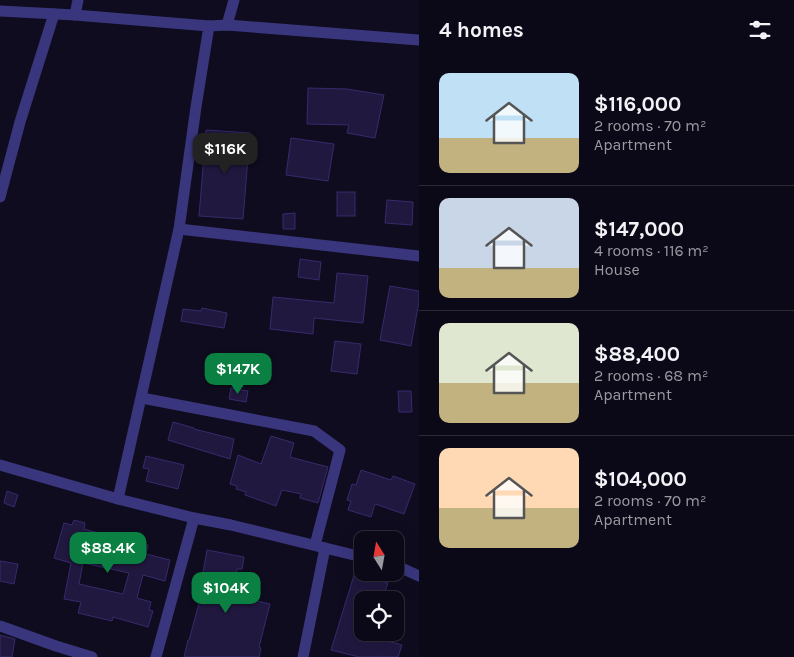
<!DOCTYPE html>
<meta charset="utf-8">
<style>
body{margin:0;font-family:Karla,sans-serif;background:#141220;color:#f1f3f6;height:100vh;display:flex;flex-direction:column;font-size:19px;white-space:nowrap}
*{box-sizing:border-box;margin:0}
p{font-size:16px;color:#9a9aa1}
.icon{flex:none;width:28px;height:28px;fill:none;stroke:currentColor;stroke-width:2;stroke-linecap:round;stroke-linejoin:round}
.map{position:relative;flex:1;overflow:hidden}
.panel{display:flex;flex-direction:column;background:#0b0917;width:375px}
.panel>*{flex:none}
.needle{width:32px;rotate:349deg}
.buttons{position:absolute;left:354px;top:531px;display:grid;gap:10px}
.buttons a{display:grid;place-items:center;width:50px;height:50px;border-radius:10px;background:#0b0917;box-shadow:0 5px 20px #0002,0 0 0 1px #2b2a36;font-size:25px}
.price{position:absolute;translate:-50% -42px;padding:0 11px;border-radius:10px;background:#0b8043;color:#fff;font-size:16px;line-height:32px;filter:drop-shadow(0 1px 2px #0008)}
.price::after{content:'';position:absolute;left:50%;top:30px;width:15px;height:11px;margin-left:-8px;background:inherit;clip-path:polygon(0 0,100% 0,50% 100%)}
.price.current{background:#222;color:#fff}
ul{padding:0;list-style:none}
li{display:flex;align-items:center;gap:15px;height:125px;padding:0 20px}
li+li{border-top:1px solid #2b2a36}
li span{display:grid;place-items:center;flex:none;width:140px;height:100px;border-radius:10px;color:#555}
li>.icon{margin-inline-start:auto}
span .icon{width:60px;height:60px;fill:#fffc;stroke-width:1}
li b{font-size:21px}
h2{display:flex;justify-content:space-between;align-items:center;height:60px;padding:0 20px;font-size:21px}
main{display:flex;flex:1;min-height:0}
.map>svg:first-child{display:block}
.building{fill:#211840;stroke:#382a6c;fill-rule:evenodd}
.lines{fill:none;stroke-linecap:round;stroke-linejoin:round}
.minor{stroke:#3a367e;stroke-width:11}
</style>
<main>
<div class="map">
<svg width="419" height="657" viewBox="0 0 419 657">
<rect width="100%" height="100%" fill="#0f0c1f"/>
<g class="building">
<polygon points="308,88 347,89 384,95 375,138 347,133 349,125 307,124"/>
<polygon points="206,130 250,133 243,219 199,216"/>
<polygon points="291,138 334,144 328,181 286,175"/>
<rect x="337" y="192" width="18" height="24"/>
<polygon points="387,200 413,202 412,225 385,223"/>
<polygon points="295,213 295,229 283,229 283,214"/>
<polygon points="300,259 321,262 319,280 298,277"/>
<polygon points="337,273 368,276 363,323 314,318 313,334 270,329 273,297 334,303"/>
<polygon points="390,286 419,291 419,301 411,346 380,340"/>
<polygon points="202,308 227,313 224,328 181,321 183,309 201,311"/>
<polygon points="335,341 361,344 357,374 331,371"/>
<polygon points="231,388 248,391 246,402 229,399"/>
<polygon points="398,391 411,391 412,412 399,412"/>
<polygon points="173,422 194,428 194,429 234,439 230,459 168,440"/>
<polygon points="271,436 294,443 290,457 328,467 318,503 300,498 301,494 282,490 276,506 245,495 246,492 236,489 237,486 230,484 238,455 261,464"/>
<polygon points="146,456 184,465 178,489 146,481 149,469 143,468"/>
<polygon points="361,470 391,480 393,476 415,484 404,514 375,504 371,517 348,510 351,501 347,500 352,484 356,485"/>
<polygon points="7,491 18,495 14,507 4,503"/>
<path d="M74 520 85 523 84 529 102 534 148 545 146 554 170 560 165 581 143 575 137 598 151 602 149 610 153 611 148 627 113 617 112 621 78 613 81 602 64 599 71 563 54 558 64 523 72 525ZM83 563 129 573 123 594 79 584Z"/>
<polygon points="207,550 244,557 242,569 237,569 232,595 270,604 259,647 261,648 259,657 184,657 188,640 189,640 204,585 201,584"/>
<polygon points="0,561 18,564 14,584 0,581"/>
<polygon points="355,572 388,583 382,600 362,600 362,634 402,645 398,657 359,657 331,650"/>
<polygon points="0,635 15,639 12,657 0,657"/>
</g>
<g class="lines">
<g class="minor">
<polyline points="0,11 75,15 209,26 196,107 179,229 118,499"/>
<polyline points="75,15 78,0"/>
<polyline points="227,25 234,0"/>
<polyline points="209,26 227,25 419,40"/>
<polyline points="0,197 20,122 54,14"/>
<polyline points="179,229 419,256"/>
<polyline points="142,398 314,431 340,450 315,545"/>
<polyline points="0,465 118,499 194,518 231,525 362,557"/>
<polyline points="395,565 419,576"/>
<polyline points="0,626 56,646 92,657"/>
<polyline points="156,657 194,518"/>
<polyline points="303,657 325,548"/>
</g>
</g>
</svg>
<div class="buttons">
<a><svg class="needle" viewBox="-14 -14 28 28"><path d="M0-13l5 13h-10z" fill="#e53935"/><path d="M0 13l5-13h-10z" fill="#9a9aa1"/></svg></a>
<a><svg class="icon" aria-label="locate" viewBox="0 0 24 24"><circle cx="12" cy="12" r="6"/><path d="M12 2v4M12 18v4M2 12h4M18 12h4"/></svg></a>
</div>
<b class="price current" style="left:225px;top:175px">$116K</b>
<b class="price" style="left:238px;top:395px">$147K</b>
<b class="price" style="left:108px;top:574px">$88.4K</b>
<b class="price" style="left:226px;top:614px">$104K</b>
</div>
<section class="panel">
<h2>4 homes<svg class="icon" aria-label="filters" viewBox="0 0 24 24"><path d="M4 7h16M4 17h16"/><circle cx="9" cy="7" r="2"/><circle cx="15" cy="17" r="2"/></svg></h2>
<ul>
<li><span style="background:linear-gradient(#bfe0f5 65%,#c2b280 0)"><svg class="icon" aria-label="home" viewBox="0 0 24 24"><path d="M3 11l9-7 9 7M6 9v11h12V9"/></svg></span><div><b>$116,000</b><p>2 rooms · 70 m²</p><p>Apartment</p></div></li>
<li><span style="background:linear-gradient(#c9d6e8 70%,#c2b280 0)"><svg class="icon" aria-label="home" viewBox="0 0 24 24"><path d="M3 11l9-7 9 7M6 9v11h12V9"/></svg></span><div><b>$147,000</b><p>4 rooms · 116 m²</p><p>House</p></div></li>
<li><span style="background:linear-gradient(#dfe7d0 60%,#c2b280 0)"><svg class="icon" aria-label="home" viewBox="0 0 24 24"><path d="M3 11l9-7 9 7M6 9v11h12V9"/></svg></span><div><b>$88,400</b><p>2 rooms · 68 m²</p><p>Apartment</p></div></li>
<li><span style="background:linear-gradient(#ffd9b3 60%,#c2b280 0)"><svg class="icon" aria-label="home" viewBox="0 0 24 24"><path d="M3 11l9-7 9 7M6 9v11h12V9"/></svg></span><div><b>$104,000</b><p>2 rooms · 70 m²</p><p>Apartment</p></div></li>
</ul>
</section>
</main>
